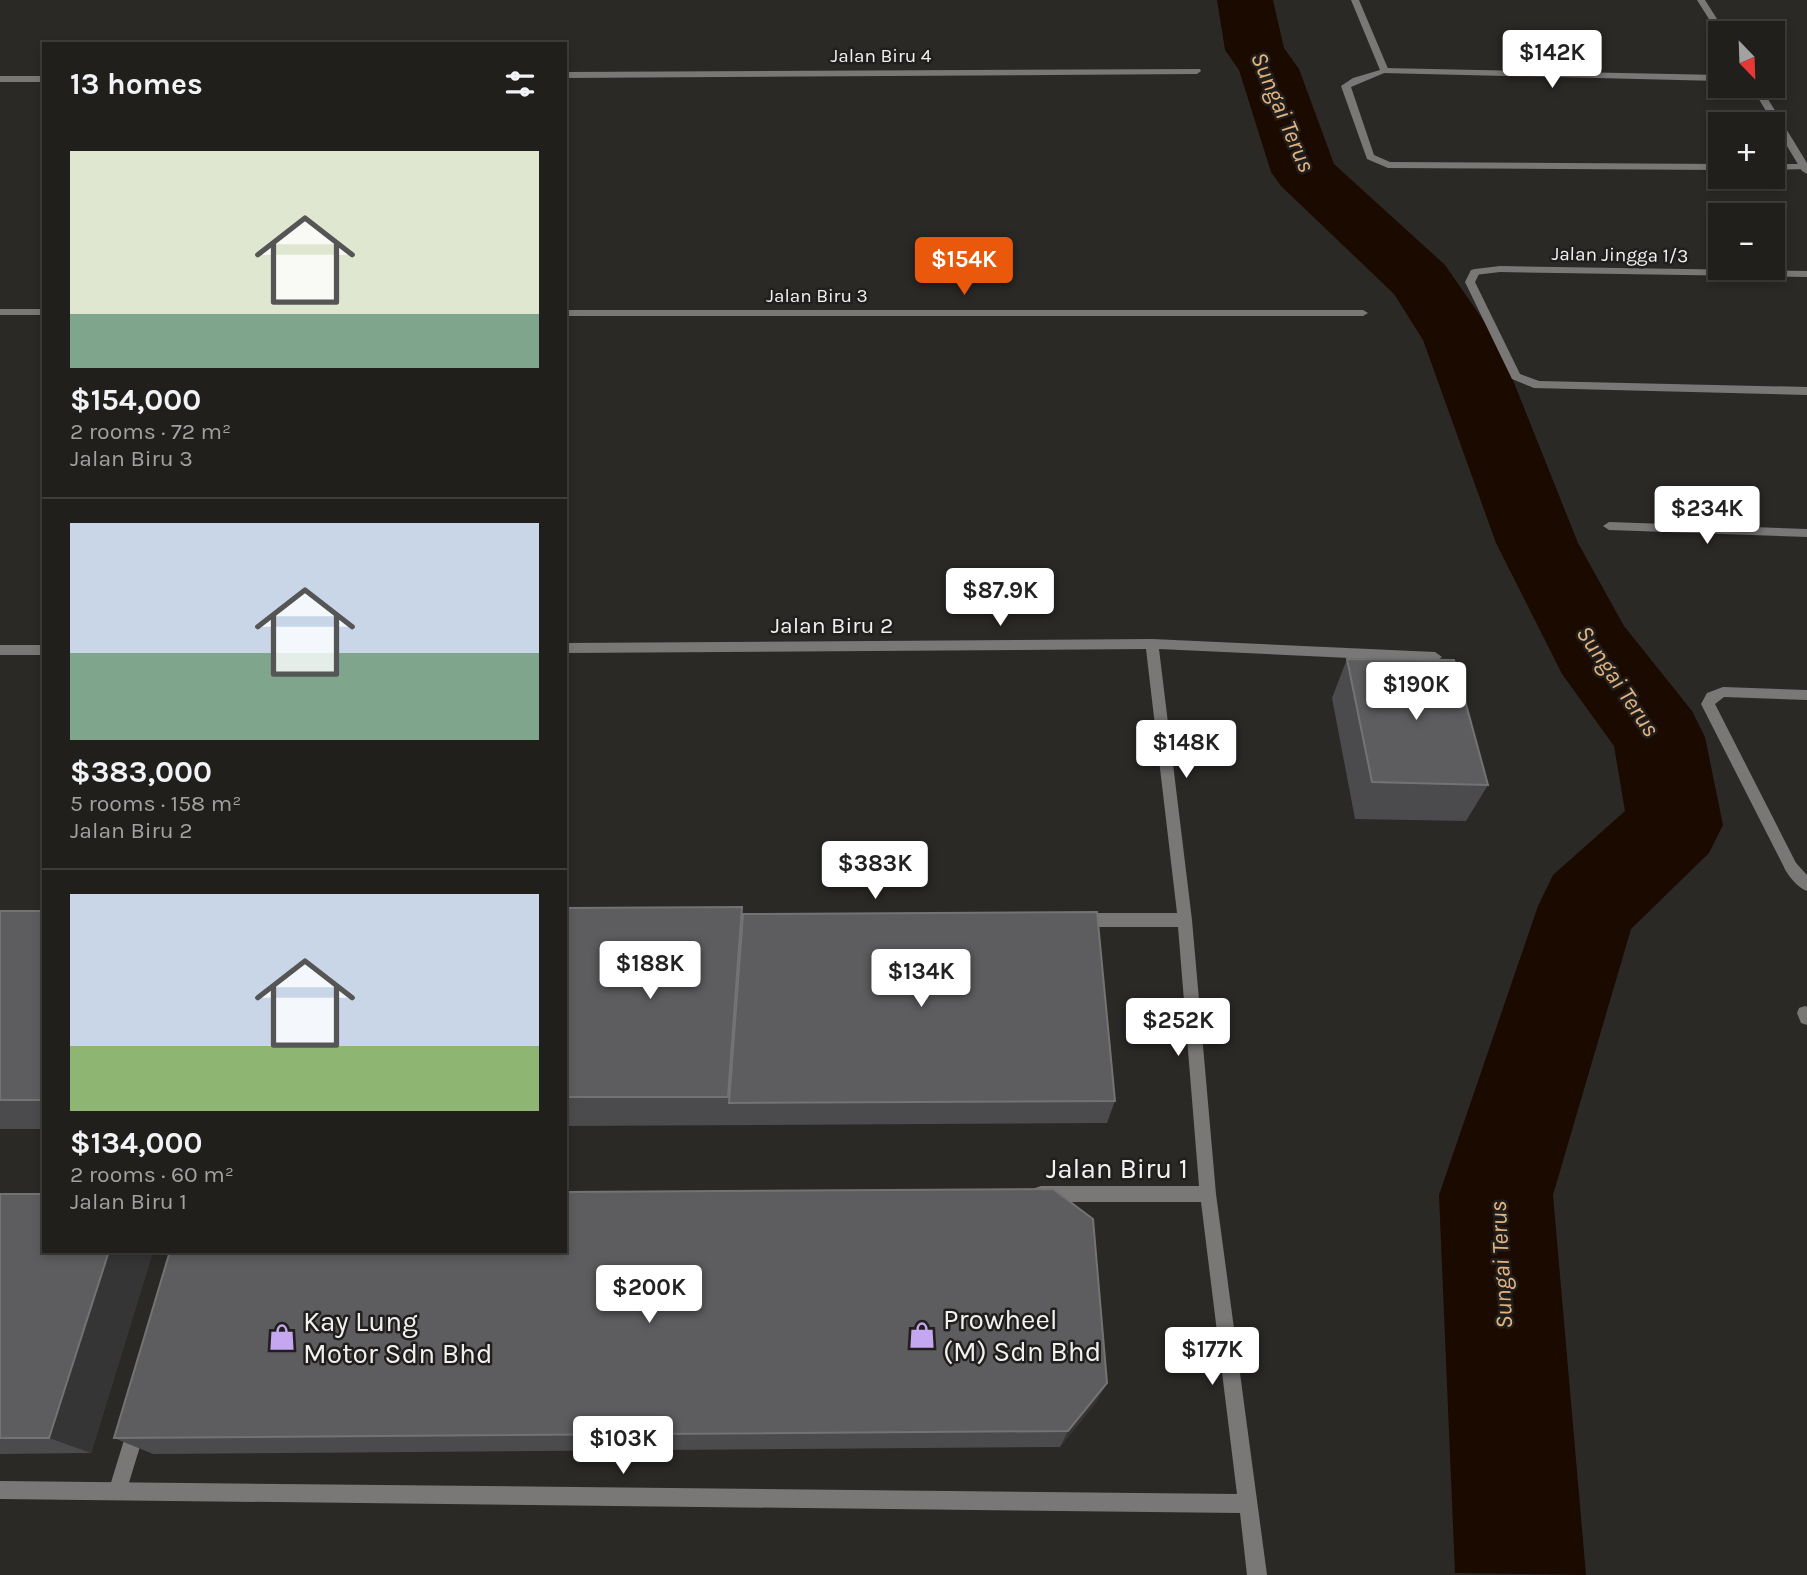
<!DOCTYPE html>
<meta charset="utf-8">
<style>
body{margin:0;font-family:Karla,sans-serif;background:#282725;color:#f1f3f6;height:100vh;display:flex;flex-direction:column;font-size:26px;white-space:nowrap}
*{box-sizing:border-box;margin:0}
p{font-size:23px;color:#a2a2a3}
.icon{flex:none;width:38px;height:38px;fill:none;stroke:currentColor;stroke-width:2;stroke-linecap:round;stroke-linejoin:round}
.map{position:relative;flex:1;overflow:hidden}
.panel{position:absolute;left:42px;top:42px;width:525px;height:1211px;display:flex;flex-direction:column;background:#201f1c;border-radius:0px;box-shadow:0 4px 10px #0003,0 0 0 2px #3d3d3b}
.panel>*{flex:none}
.needle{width:46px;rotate:157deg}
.fabs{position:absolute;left:1708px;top:21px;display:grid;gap:14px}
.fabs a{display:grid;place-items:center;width:77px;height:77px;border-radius:0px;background:#201f1c;box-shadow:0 4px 10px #0003,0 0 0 2px #3d3d3b;font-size:35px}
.price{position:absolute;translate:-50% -60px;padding:0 16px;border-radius:7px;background:#fff;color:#222;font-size:23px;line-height:46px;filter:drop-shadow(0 2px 4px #0008)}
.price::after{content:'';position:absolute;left:50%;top:42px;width:21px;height:16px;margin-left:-10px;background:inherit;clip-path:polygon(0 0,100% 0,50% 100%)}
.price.active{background:#ea580c;color:#fff}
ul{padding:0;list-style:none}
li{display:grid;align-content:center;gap:14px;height:371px;padding:0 28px}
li+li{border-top:2px solid #3d3d3b}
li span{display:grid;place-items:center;height:217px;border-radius:0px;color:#555}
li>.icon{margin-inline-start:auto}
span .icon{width:126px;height:126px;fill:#fffc;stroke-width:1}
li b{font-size:30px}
h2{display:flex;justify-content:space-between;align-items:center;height:84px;padding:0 28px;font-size:30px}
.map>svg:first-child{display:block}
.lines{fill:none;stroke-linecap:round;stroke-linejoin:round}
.river{fill:#1b0a00;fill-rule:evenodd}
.service{fill:#797876;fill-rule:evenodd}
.minor{fill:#797876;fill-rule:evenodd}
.wall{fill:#4b4a4c}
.shaded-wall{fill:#363536}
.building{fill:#5d5c5e;stroke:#747374;stroke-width:2}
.labels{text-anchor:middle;stroke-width:5;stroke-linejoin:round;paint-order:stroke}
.far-street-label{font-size:19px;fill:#f3f1ef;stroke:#211f1d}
.street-label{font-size:23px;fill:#f3f1ef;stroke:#211f1d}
.water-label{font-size:24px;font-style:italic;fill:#e4b480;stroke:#211f1d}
.near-street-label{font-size:28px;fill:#f3f1ef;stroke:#211f1d}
.near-poi-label{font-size:28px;fill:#f3f1ef;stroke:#211f1d;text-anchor:start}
</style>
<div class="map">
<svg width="1807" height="1575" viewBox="0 0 1807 1575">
<rect width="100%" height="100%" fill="#2b2926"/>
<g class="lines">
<polygon class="river" points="1217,0 1273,0 1284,48 1299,69 1334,164 1445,265 1497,340 1578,543 1624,626 1692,711 1705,737 1723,825 1709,853 1631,929 1553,1195 1586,1575 1455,1573 1439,1195 1538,906 1553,875 1625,811 1614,746 1562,674 1496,543 1423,340 1394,294 1281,186 1271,172 1239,70 1225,50"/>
<g class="service">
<polygon points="1351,0 1359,0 1389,71 1351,87 1374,155 1390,162 1720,164 1720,170 1388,168 1367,159 1341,86 1353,78 1380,70"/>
<polygon points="1773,164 1804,164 1807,165 1807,169 1773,170"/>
<polygon points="1475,269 1480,272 1475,282 1520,374 1539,381 1807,387 1807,395 1534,388 1512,379 1465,282 1471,270"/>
<polygon points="1723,687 1807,690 1807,700 1724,697 1715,704 1796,863 1798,867 1796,871 1791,873 1786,871 1701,704 1707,693"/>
<polygon points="1805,1006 1807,1007 1807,1025 1801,1023 1797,1013 1799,1008"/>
<polygon points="137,1418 144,1420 146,1427 127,1489 125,1496 118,1498 111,1496 109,1489 128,1427 130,1420"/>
</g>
<g class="minor">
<polygon points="1697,0 1705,0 1726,33 1719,35"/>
<polygon points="1385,68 1720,75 1720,81 1382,73 1381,71"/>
<polygon points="1200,69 1201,71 1197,74 565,78 565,72"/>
<rect x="0" y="76" width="44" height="6"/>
<polygon points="1751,86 1760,86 1807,163 1807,174 1802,171"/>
<polygon points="1500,266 1807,271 1807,277 1500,272 1475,275 1470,272 1475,269"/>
<rect x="0" y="309" width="44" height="6"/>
<polygon points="565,310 1363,310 1368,313 1363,316 565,316"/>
<polygon points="1609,522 1807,529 1807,537 1609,530 1603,526"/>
<polygon points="1152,639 1435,652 1442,657 1435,662 1159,649 1192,920 1216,1194 1267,1575 1247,1575 1240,1513 0,1499 0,1481 1237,1494 1201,1202 1041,1202 1035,1200 1033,1194 1035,1188 1041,1186 1199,1186 1178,927 1078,927 1073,925 1071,920 1073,915 1078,913 1177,913 1146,649 565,653 565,643"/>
<rect x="0" y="645" width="44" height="10"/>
<path d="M1791 861 1796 863 1807 875V891C1798 888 1788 876 1784 867L1786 863Z"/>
</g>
</g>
<g class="wall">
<polygon points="1347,659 1488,785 1466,821 1355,819 1332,698"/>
<polygon points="565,908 743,914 1115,1101 1107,1123 565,1126"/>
<rect x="0" y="911" width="44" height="218"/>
<polygon points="0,1194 44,1251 153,1251 91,1453 0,1454"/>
<polygon points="1097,1401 1060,1447 153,1454 114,1438"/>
</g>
<g class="shaded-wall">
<polygon points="742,907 748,941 729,1103 728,1097"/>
<polygon points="109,1251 153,1251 91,1453 49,1438"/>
<polygon points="1107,1383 1097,1401 1060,1447 1068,1431"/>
</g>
<g class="building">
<polygon points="1347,659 1454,660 1488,785 1372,782"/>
<polygon points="742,907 728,1097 565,1097 565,908"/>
<rect x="0" y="911" width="44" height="189"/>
<polygon points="1097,912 1115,1101 729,1103 743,914"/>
<polygon points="1053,1189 1093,1219 1107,1383 1068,1431 114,1438 170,1251 565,1251 565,1192"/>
<polygon points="0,1194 44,1194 44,1251 109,1251 49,1438 0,1438"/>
</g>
<defs>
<symbol id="shop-bare" viewBox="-9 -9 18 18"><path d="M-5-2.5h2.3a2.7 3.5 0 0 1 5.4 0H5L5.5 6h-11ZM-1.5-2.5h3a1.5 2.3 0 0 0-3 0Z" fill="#c5a7f1" stroke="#211f1d" stroke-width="2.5" paint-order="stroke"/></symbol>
</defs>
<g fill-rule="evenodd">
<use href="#shop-bare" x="903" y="1316" width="38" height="38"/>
<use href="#shop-bare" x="263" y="1318" width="38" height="38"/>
</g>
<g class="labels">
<g class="far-street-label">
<text x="881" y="62">Jalan Biru 4</text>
<text transform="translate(1620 254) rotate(1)" y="7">Jalan Jingga 1/3</text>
<text x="817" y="302">Jalan Biru 3</text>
</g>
<g class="street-label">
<text x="832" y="633">Jalan Biru 2</text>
</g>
<g class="water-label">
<text transform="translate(1283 112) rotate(67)" y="8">Sungai Terus</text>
<text transform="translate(1618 681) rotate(56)" y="8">Sungai Terus</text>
<text transform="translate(1501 1265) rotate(-93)" y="8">Sungai Terus</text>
</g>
<g class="near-street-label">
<text x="1117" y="1178">Jalan Biru 1</text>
</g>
<g class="near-poi-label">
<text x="943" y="1329">Prowheel<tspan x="943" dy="32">(M) Sdn Bhd</tspan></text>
<text x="303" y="1331">Kay Lung<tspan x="303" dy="32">Motor Sdn Bhd</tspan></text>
</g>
</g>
</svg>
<div class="fabs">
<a><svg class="needle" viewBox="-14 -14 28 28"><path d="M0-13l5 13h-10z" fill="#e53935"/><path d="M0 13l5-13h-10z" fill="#a2a2a3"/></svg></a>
<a>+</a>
<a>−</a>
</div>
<b class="price" style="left:1552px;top:90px">$142K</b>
<b class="price active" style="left:964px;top:297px">$154K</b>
<b class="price" style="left:1707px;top:546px">$234K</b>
<b class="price" style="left:1000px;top:628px">$87.9K</b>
<b class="price" style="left:1416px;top:722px">$190K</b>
<b class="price" style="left:1186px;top:780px">$148K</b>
<b class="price" style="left:875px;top:901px">$383K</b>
<b class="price" style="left:650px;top:1001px">$188K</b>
<b class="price" style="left:921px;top:1009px">$134K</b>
<b class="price" style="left:1178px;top:1058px">$252K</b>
<b class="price" style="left:649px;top:1325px">$200K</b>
<b class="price" style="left:1212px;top:1387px">$177K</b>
<b class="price" style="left:623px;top:1476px">$103K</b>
<section class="panel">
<h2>13 homes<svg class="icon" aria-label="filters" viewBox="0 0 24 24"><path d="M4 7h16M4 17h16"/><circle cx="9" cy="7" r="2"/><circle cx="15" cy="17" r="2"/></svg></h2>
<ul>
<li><span style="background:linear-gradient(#dfe7d0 75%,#7fa58c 0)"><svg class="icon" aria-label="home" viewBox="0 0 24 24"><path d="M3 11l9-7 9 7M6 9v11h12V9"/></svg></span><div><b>$154,000</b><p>2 rooms · 72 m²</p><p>Jalan Biru 3</p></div></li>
<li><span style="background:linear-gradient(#c9d6e8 60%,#7fa58c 0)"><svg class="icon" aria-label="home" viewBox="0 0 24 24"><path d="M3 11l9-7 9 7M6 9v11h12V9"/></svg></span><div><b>$383,000</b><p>5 rooms · 158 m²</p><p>Jalan Biru 2</p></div></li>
<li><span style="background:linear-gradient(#c9d6e8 70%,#8fb573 0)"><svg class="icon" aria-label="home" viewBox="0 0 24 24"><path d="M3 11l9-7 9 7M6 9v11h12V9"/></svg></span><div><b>$134,000</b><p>2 rooms · 60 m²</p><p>Jalan Biru 1</p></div></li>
</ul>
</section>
</div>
